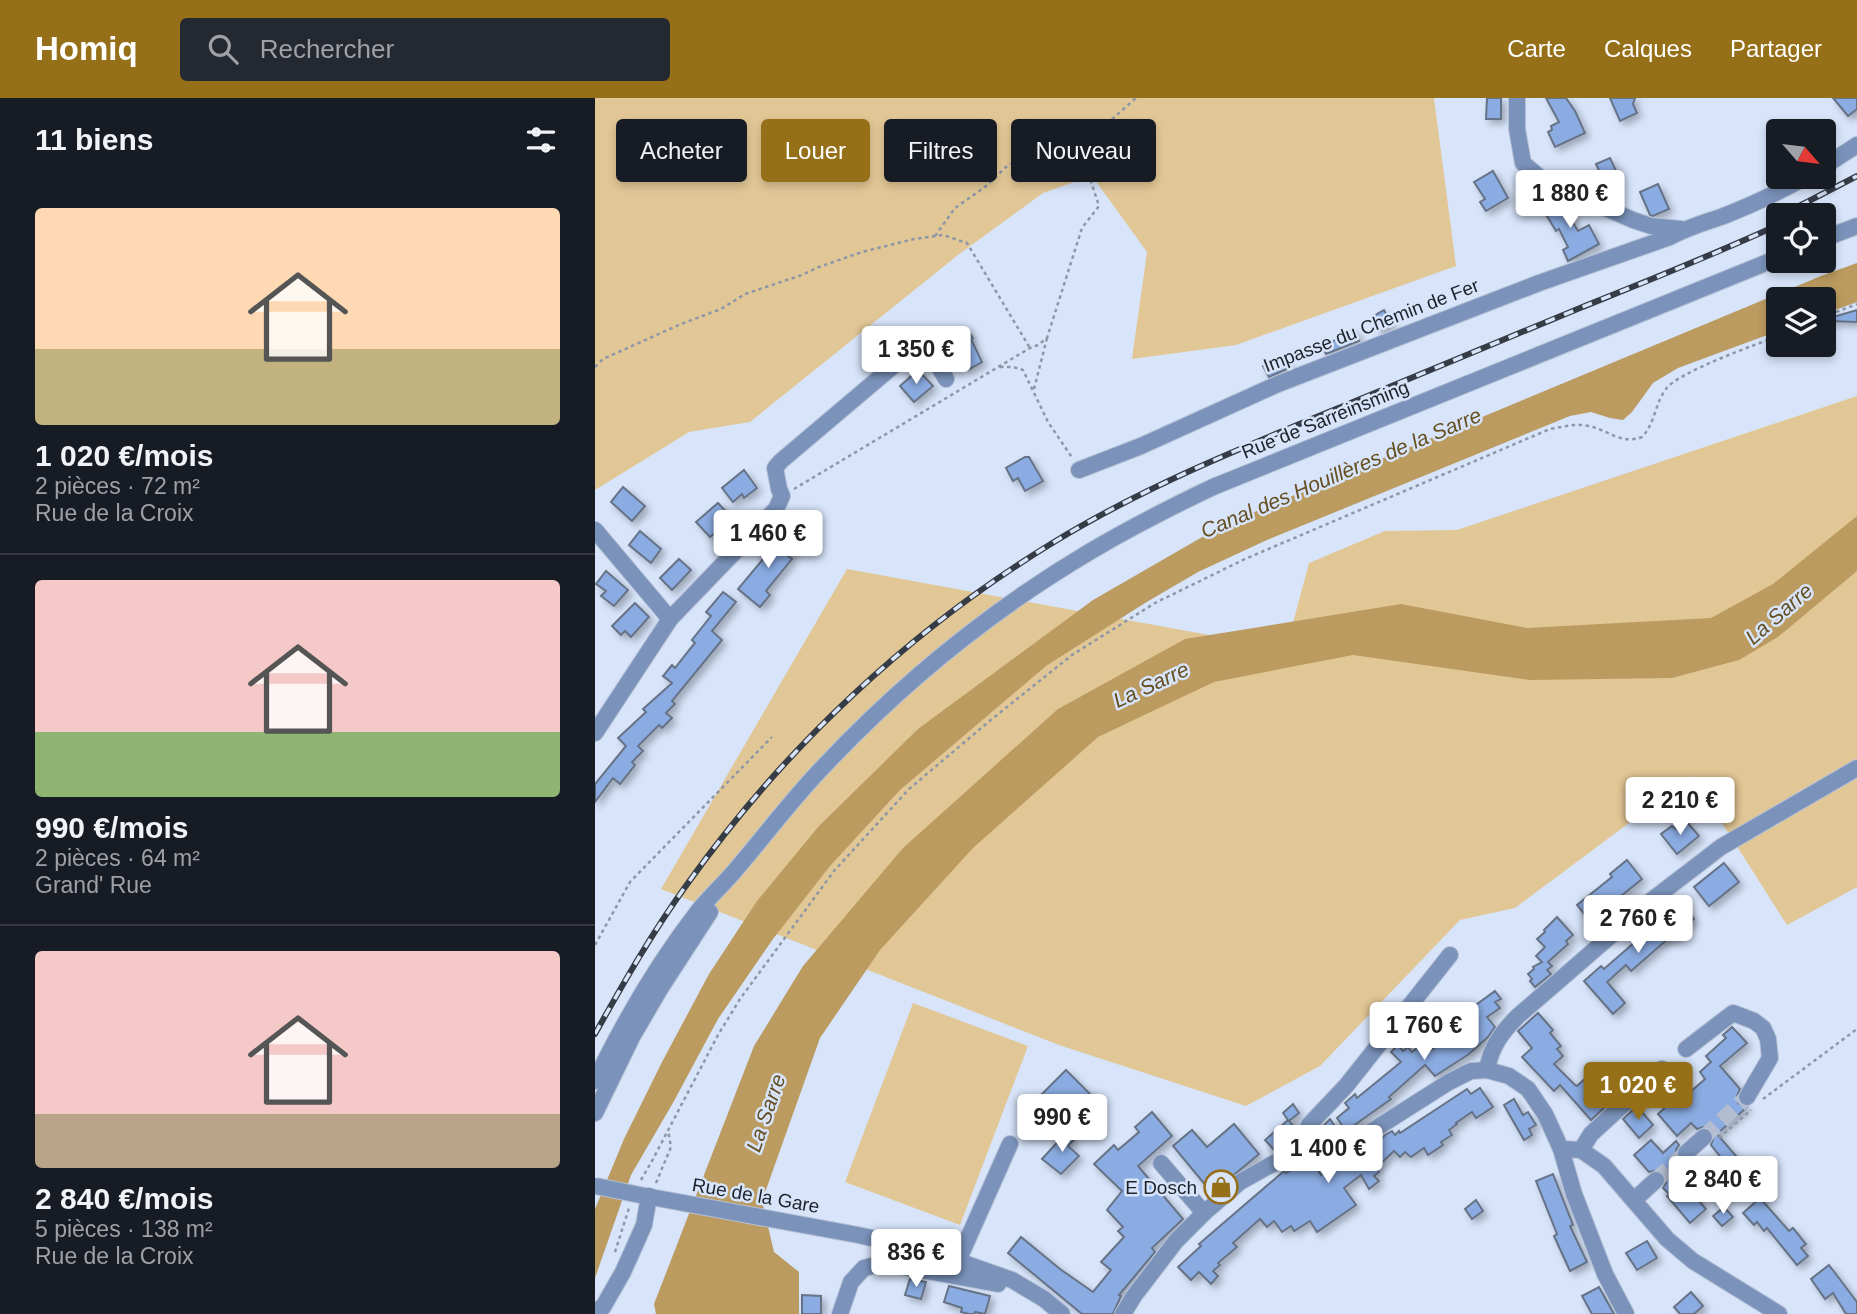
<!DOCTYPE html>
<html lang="fr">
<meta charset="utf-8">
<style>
body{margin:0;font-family:Arial,sans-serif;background:#242831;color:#f1f3f6;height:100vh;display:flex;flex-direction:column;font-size:26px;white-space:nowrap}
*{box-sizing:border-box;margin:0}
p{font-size:23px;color:#9ea1a6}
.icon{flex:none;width:38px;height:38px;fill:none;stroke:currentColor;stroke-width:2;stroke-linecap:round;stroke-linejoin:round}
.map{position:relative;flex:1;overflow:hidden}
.details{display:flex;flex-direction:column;background:#171b24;width:595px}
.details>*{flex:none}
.hud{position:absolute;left:21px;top:21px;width:665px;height:63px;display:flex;gap:14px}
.needle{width:46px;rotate:118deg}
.fabs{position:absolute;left:1171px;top:21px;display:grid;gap:14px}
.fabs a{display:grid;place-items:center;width:70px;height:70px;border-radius:7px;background:#171b24;box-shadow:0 4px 10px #0003;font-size:35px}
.price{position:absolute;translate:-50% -60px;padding:0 16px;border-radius:7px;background:#fff;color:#222;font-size:23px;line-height:46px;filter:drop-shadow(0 2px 4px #0008)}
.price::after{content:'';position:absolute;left:50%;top:42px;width:21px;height:16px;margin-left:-10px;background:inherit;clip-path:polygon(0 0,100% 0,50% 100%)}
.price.selected{background:#966f19;color:#fff}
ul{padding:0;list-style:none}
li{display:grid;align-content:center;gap:14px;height:371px;padding:0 35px}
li+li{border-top:2px solid #363941}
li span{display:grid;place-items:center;height:217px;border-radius:7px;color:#555}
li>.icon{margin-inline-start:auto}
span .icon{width:126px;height:126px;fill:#fffc;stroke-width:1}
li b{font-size:30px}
h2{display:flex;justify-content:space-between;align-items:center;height:84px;padding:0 35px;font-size:30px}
.tag{padding:0 24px;border-radius:7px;background:#171b24;box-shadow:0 4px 10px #0003;font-size:24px;line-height:63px}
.tag.selected{background:#966f19;color:#fff}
header{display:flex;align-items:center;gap:42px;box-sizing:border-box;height:98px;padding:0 35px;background:#966f19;color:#fff}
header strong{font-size:33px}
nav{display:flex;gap:38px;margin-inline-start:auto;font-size:24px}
.search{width:490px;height:63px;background:#242831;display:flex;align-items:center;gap:18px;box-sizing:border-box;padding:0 24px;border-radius:7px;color:#9ea1a6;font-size:26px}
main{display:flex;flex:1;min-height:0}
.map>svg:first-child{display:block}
.green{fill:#e2c796}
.water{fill:#bb9b5f}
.building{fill:#8bace2;stroke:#667285;stroke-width:2;filter:url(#shadow)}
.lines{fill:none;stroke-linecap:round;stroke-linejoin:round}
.minor-tunnel{stroke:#b2bdd1;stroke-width:16;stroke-dasharray:16 8;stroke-linecap:butt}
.minor-casing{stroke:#b6c1d5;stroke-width:18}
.path{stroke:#8d97a7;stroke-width:2.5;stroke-dasharray:3.5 3.5;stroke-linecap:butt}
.minor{stroke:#7b93bb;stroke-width:16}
.rail-casing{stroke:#363c46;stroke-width:6}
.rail{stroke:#d7e4fa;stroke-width:3.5;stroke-dasharray:10;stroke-linecap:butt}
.minor-bridge-casing{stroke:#b6c1d5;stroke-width:18;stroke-linecap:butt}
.minor-bridge{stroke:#7b93bb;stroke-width:16}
.labels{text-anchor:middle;stroke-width:5;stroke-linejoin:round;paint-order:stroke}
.street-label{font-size:19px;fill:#1e232b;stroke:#d7e4fa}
.poi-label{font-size:19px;fill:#1e232b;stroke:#d7e4fa;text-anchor:end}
.water-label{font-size:21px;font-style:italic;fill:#664f21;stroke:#d7e4fa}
</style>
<header>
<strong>Homiq</strong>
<div class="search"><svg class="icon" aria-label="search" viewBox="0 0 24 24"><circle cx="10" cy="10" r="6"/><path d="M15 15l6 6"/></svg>Rechercher</div>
<nav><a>Carte</a><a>Calques</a><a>Partager</a></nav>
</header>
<main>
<section class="details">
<h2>11 biens<svg class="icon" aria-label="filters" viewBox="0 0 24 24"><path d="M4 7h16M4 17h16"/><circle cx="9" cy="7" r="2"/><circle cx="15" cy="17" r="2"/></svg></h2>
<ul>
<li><span style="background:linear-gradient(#ffd9b3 65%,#c2b280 0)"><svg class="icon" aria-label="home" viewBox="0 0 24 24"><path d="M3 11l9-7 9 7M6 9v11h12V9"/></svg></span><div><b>1 020 €/mois</b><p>2 pièces · 72 m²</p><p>Rue de la Croix</p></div></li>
<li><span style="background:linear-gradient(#f6c9c9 70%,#8fb573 0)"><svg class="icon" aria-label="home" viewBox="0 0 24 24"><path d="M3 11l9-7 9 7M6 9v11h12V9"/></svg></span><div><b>990 €/mois</b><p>2 pièces · 64 m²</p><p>Grand' Rue</p></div></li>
<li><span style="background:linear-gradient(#f6c9c9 75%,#b9a48a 0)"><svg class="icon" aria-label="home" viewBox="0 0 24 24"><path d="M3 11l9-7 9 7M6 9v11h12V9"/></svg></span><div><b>2 840 €/mois</b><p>5 pièces · 138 m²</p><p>Rue de la Croix</p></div></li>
</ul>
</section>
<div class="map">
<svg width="1262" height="1216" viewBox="0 0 1262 1216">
<defs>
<filter id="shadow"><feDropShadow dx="4" dy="4" stdDeviation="3.5" flood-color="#0004"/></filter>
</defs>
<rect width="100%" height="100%" fill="#d7e4fa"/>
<g class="green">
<polygon points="0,0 839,0 861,168 641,247 537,261 552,154 497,78 448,95 363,157 155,324 94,334 0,392"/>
<polygon points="1262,298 1262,789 1192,827 1097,678 920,810 865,822 725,968 651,1008 464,947 66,791 252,471 691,551 714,465 790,433 862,432"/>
<polygon points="318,905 433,948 365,1127 250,1084"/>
</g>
<g class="water">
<polygon points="1262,165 1262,204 1229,216 1228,201 1183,201 1183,233 1083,270 1058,285 1037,314 1028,322 1015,320 996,314 975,318 672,442 603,474 550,505 451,568 305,692 235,768 178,841 123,921 79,1003 36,1077 0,1180 0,1111 29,1041 67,964 114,876 162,803 224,728 323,631 498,502 609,438 666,411 1226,178"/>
<polygon points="1262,418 1262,473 1183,539 1144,562 1077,580 935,582 758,557 619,584 503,639 378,750 285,852 225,940 167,1103 179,1154 204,1174 204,1216 61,1216 59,1206 159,948 208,868 308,750 463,611 590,541 806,506 932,530 1116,520 1178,486"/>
</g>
<g class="building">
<polygon points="892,0 906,0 906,21 891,21"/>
<polygon points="951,0 971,0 980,13 990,35 960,49 953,34 957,32 956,28 964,24"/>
<polygon points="1015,0 1040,0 1038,6 1042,15 1025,23"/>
<polygon points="1238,0 1262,0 1262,11 1253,18"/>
<polygon points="1015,60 1022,75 1008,81 1001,66"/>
<polygon points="898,73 913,100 891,113 885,104 890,101 879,84"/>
<polygon points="1063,86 1074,111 1058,118 1055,117 1045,94"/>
<polygon points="961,100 964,101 983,133 994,127 1004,146 973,163 968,152 973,149 964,131 961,133 946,108"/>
<polygon points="789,212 797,226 784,233 777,219"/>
<polygon points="1262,212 1262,224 1231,223 1231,221"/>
<polygon points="371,230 378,240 376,241 387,264 373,272 353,241"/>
<polygon points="761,233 764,243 731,256 727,248"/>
<polygon points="689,258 694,270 674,279 668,268"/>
<polygon points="323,272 338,288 319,304 305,288"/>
<polygon points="430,359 434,359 448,383 430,393 423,380 418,383 411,370"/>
<polygon points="149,372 162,390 149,400 147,396 138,404 127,390"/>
<polygon points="28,389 50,408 37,423 16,404"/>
<polygon points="123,405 137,420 115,439 101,424"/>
<polygon points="45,433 66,451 56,465 34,447"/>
<polygon points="183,435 200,449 193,458 197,461 171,493 175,497 165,509 143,491 169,460 165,457"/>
<polygon points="84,461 96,472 77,492 65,480"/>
<polygon points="11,473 33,492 19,508 6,498 11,493 1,486"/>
<polygon points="128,494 141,504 117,533 127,542 77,603 80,606 71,615 77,620 67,630 64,627 43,648 48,653 37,664 40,667 25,686 18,680 0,704 0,686 31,648 23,640 51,614 48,611 77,585 68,578 77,567 80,570 95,551 100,545 97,542 116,518 111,514"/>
<polygon points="40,505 54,519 36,539 30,533 26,537 17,528"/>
<polygon points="1091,723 1104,738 1082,756 1066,736 1077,728 1081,731"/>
<polygon points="1032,762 1047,781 995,823 982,807 1017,779 1015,776"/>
<polygon points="1129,765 1144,784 1114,808 1099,789"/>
<polygon points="1083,802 1099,821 1077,841 1075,839 1036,873 1031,867 1012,884 1030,905 1018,916 989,883 1006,868 1009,871 1049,836 1051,838 1070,822 1069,818 1075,813 1073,810"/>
<polygon points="962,819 978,837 971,843 973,846 953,864 957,868 952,872 956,876 940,889 935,883 937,881 933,876 939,871 938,869 947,864 941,858 950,849 942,841 950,834 949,832"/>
<polygon points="900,893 906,901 900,904 905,910 892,919 900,929 893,939 874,956 840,978 830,967 794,999 796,1001 751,1033 742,1020 754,1010 750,1005 760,996 762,1000 806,964 796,954 803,947 808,953 813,949 817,954 822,950 829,957 845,946 841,941 849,935 853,940 872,930 870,927 878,918 874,912"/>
<polygon points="943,915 958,932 955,935 966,948 962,951 968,958 959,966 980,987 982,988 993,978 1000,986 995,991 1010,1009 996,1022 965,987 959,993 927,959 937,950 923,933"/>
<polygon points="1137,929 1152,945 1125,968 1145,991 1142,998 1143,1005 1152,1009 1122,1036 1141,1058 1132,1067 1116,1047 1119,1038 1116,1032 1108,1029 1102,1031 1096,1025 1082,1038 1063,1016 1074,1006 1078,1009 1110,981 1105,974 1116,964 1111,958 1131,940 1128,937"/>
<polygon points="471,972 496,997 472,1021 447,996"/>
<polygon points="885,990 898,1009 881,1020 877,1014 861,1025 862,1026 854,1032 857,1037 846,1044 848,1047 833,1057 829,1050 816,1059 810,1054 805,1059 799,1053 781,1070 784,1074 779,1078 784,1083 774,1091 766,1077 749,1090 761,1107 722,1134 715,1123 699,1133 696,1128 687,1134 679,1123 672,1129 665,1121 638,1145 642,1149 623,1165 625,1167 618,1173 623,1178 616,1186 604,1174 596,1182 583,1169 606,1148 604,1146 689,1073 691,1075 706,1066 718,1063 726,1077 748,1060 756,1070 790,1037 797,1033 800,1037 804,1033 805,1035 872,991 876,996"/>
<polygon points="919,1001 928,1017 933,1014 941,1027 934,1031 937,1037 929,1042 909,1007"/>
<polygon points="698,1006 704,1015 694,1023 701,1031 697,1041 685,1051 680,1053 670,1042 693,1022 688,1015"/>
<polygon points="1042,1008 1058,1027 1044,1040 1028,1021"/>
<polygon points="557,1014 577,1038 543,1068 588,1121 557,1150 560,1154 524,1197 526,1198 518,1216 487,1216 413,1155 426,1139 465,1171 498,1194 516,1172 506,1164 529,1139 523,1133 528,1129 512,1112 527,1093 499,1066 519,1047 523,1052 544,1034 540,1029"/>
<polygon points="735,1021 741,1030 726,1040 722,1035 723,1033"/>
<polygon points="639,1026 664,1056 617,1095 578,1048 597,1032 612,1049"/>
<polygon points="472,1034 480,1041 473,1048 484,1058 466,1076 447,1061"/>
<polygon points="1056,1042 1068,1055 1081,1043 1084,1047 1081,1052 1081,1058 1084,1062 1090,1065 1079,1074 1111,1111 1095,1125 1072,1098 1074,1096 1068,1090 1071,1085 1069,1075 1064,1072 1054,1074 1039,1057"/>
<polygon points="958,1076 978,1127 975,1128 992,1164 975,1173 959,1138 962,1136 941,1083"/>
<polygon points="1165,1100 1194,1133 1198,1130 1211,1146 1206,1150 1213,1158 1202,1167 1172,1130 1169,1133 1162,1124 1159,1127 1148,1115"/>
<polygon points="881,1102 888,1113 877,1121 870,1111"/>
<polygon points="1129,1109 1138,1119 1127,1128 1118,1118"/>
<polygon points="1052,1143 1062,1160 1042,1172 1031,1155"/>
<polygon points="1234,1167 1262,1204 1262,1216 1251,1216 1238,1195 1230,1201 1216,1181"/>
<polygon points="315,1181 331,1184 326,1201 310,1197"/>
<polygon points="354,1188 395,1198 390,1216 380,1214 379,1216 374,1216 366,1214 367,1210 349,1204"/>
<polygon points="1004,1189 1019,1216 997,1216 987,1198"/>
<polygon points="1096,1194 1108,1208 1099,1216 1085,1216 1079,1209"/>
<polygon points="207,1197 226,1198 226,1216 207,1216"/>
</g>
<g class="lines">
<g class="minor-tunnel">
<polyline points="1109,1039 1152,999"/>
<polyline points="1061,1082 1091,1055"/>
</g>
<defs>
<g id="minor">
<polyline points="922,0 922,31 928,65 949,83 1038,122 1056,128 1086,131"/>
<polyline points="1228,69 1262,47"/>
<polyline points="1228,141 1262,128"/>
<path d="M484 372 546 348 683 286 944 185 1075 139C1091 130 1108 125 1126 119 1155 108 1184 94 1211 79"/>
<polyline points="0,432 75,521"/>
<polyline points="0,635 75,521 181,411 187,398 184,391 180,370 186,363 316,253 326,248 333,250 351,281"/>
<polyline points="1091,951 1138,915 1159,923 1168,930 1173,941 1175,960 1152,999"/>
<path d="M892 972C896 948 907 934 923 918L1057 802 1126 749 1262 670"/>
<path d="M0 983C29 923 63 865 104 812 116 797 131 784 143 769 172 735 198 700 229 668 307 585 398 511 496 453 535 430 576 409 618 389L1183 160"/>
<polyline points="0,1015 37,939 65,891 115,814"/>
<polyline points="966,1051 986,1052 1009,1068 1072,1141 1098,1163 1184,1216"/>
<polyline points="986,1052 996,1036 1067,971"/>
<polyline points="706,1055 708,1041 714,1027 751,988 855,857"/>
<polyline points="1091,1055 1109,1039"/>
<polyline points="566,1065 609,1115"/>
<polyline points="45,1097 263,1137 304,1146 363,1163 417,1182 449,1201 467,1216"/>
<polyline points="1039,1102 1061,1082"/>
<polyline points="363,1163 415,1046"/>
<polyline points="0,1213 8,1209 28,1174 49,1127 54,1098"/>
<polyline points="245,1216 256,1184 269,1170 288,1165 403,1186"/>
<polyline points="528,1216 539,1198 581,1143 609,1115 645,1084 681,1064 706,1055 741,1048 769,1038 854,984 876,973 892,972 914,978 933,991 950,1016 966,1051 979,1096 1010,1176 1031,1216"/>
</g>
</defs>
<use href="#minor" class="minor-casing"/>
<g class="path">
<polyline points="340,138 360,110 390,89 411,69 443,48 466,64 481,53"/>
<polyline points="1228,219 1262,206"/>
<polyline points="0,269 8,261 86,226 126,211 150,196 207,177 224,169 267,154 319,141 348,137 372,145 435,250"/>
<polyline points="405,269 418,269 428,272 453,324 478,361"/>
<polyline points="439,291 452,240"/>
<polyline points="199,391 435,250 443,247 452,240 487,130 504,108 492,71 481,53 541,0"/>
<polyline points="0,847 35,784 177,639"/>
<polyline points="1168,1001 1262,931"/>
<polyline points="1124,1040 1156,1012"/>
<path d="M46 1082 57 1063 123 937 145 901 239 773 314 691 397 621 477 557 560 505 650 461 955 331C968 329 980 325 994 328 1013 332 1026 347 1047 339 1060 326 1060 305 1071 291 1083 274 1160 247 1183 238"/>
<polyline points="61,1085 76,1049 73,1032"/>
<polyline points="1075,1085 1093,1068"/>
<polyline points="20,1154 34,1110"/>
</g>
<use href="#minor" class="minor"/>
<defs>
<g id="rail">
<polyline points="1187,117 1262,78"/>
<path d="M0 936C29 884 58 833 93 785 190 649 316 531 459 444 549 389 648 349 746 309 826 276 905 243 985 210 1052 183 1118 157 1183 127"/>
</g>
</defs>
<use href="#rail" class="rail-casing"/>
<use href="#rail" class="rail"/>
<defs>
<polyline id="minor-bridge" points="1,1088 45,1097"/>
</defs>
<use href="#minor-bridge" class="minor-bridge-casing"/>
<use href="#minor-bridge" class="minor-bridge"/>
</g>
<defs>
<symbol id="shop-ring" viewBox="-11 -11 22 22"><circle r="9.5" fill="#d7e4fa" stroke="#966f19" stroke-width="1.5"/><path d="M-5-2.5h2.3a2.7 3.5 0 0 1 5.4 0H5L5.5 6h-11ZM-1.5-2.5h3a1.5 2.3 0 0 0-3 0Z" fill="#966f19"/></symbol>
</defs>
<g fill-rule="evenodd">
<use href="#shop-ring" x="607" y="1070" width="38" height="38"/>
</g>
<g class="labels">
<g class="street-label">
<text transform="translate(776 227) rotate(-21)" y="7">Impasse du Chemin de Fer</text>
<text transform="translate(730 321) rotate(-22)" y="7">Rue de Sarreinsming</text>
<text transform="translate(161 1097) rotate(10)" y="7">Rue de la Gare</text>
</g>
<g class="poi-label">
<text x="602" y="1096">E Dosch</text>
</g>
<g class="water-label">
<text transform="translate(746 375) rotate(-23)" y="7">Canal des Houillères de la Sarre</text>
<text transform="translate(1184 516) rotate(-41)" y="7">La Sarre</text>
<text transform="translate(556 587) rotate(-25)" y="7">La Sarre</text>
<text transform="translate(171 1015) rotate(-71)" y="7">La Sarre</text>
</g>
</g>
</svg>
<div class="fabs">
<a><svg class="needle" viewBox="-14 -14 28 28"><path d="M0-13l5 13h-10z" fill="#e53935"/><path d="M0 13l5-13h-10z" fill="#9ea1a6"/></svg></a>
<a><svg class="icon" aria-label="locate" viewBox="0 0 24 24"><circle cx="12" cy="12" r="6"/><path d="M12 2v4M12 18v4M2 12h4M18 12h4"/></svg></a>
<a><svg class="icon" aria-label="layers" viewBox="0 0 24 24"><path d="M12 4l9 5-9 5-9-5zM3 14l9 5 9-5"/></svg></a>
</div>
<b class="price" style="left:975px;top:132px">1 880 €</b>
<b class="price" style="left:321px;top:288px">1 350 €</b>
<b class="price" style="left:173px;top:472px">1 460 €</b>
<b class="price" style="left:1085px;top:739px">2 210 €</b>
<b class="price" style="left:1043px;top:857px">2 760 €</b>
<b class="price" style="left:829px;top:964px">1 760 €</b>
<b class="price selected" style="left:1043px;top:1024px">1 020 €</b>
<b class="price" style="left:467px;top:1056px">990 €</b>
<b class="price" style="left:733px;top:1087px">1 400 €</b>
<b class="price" style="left:1128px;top:1118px">2 840 €</b>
<b class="price" style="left:321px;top:1191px">836 €</b>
<div class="hud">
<a class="tag">Acheter</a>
<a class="tag selected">Louer</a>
<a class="tag">Filtres</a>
<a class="tag">Nouveau</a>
</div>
</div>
</main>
